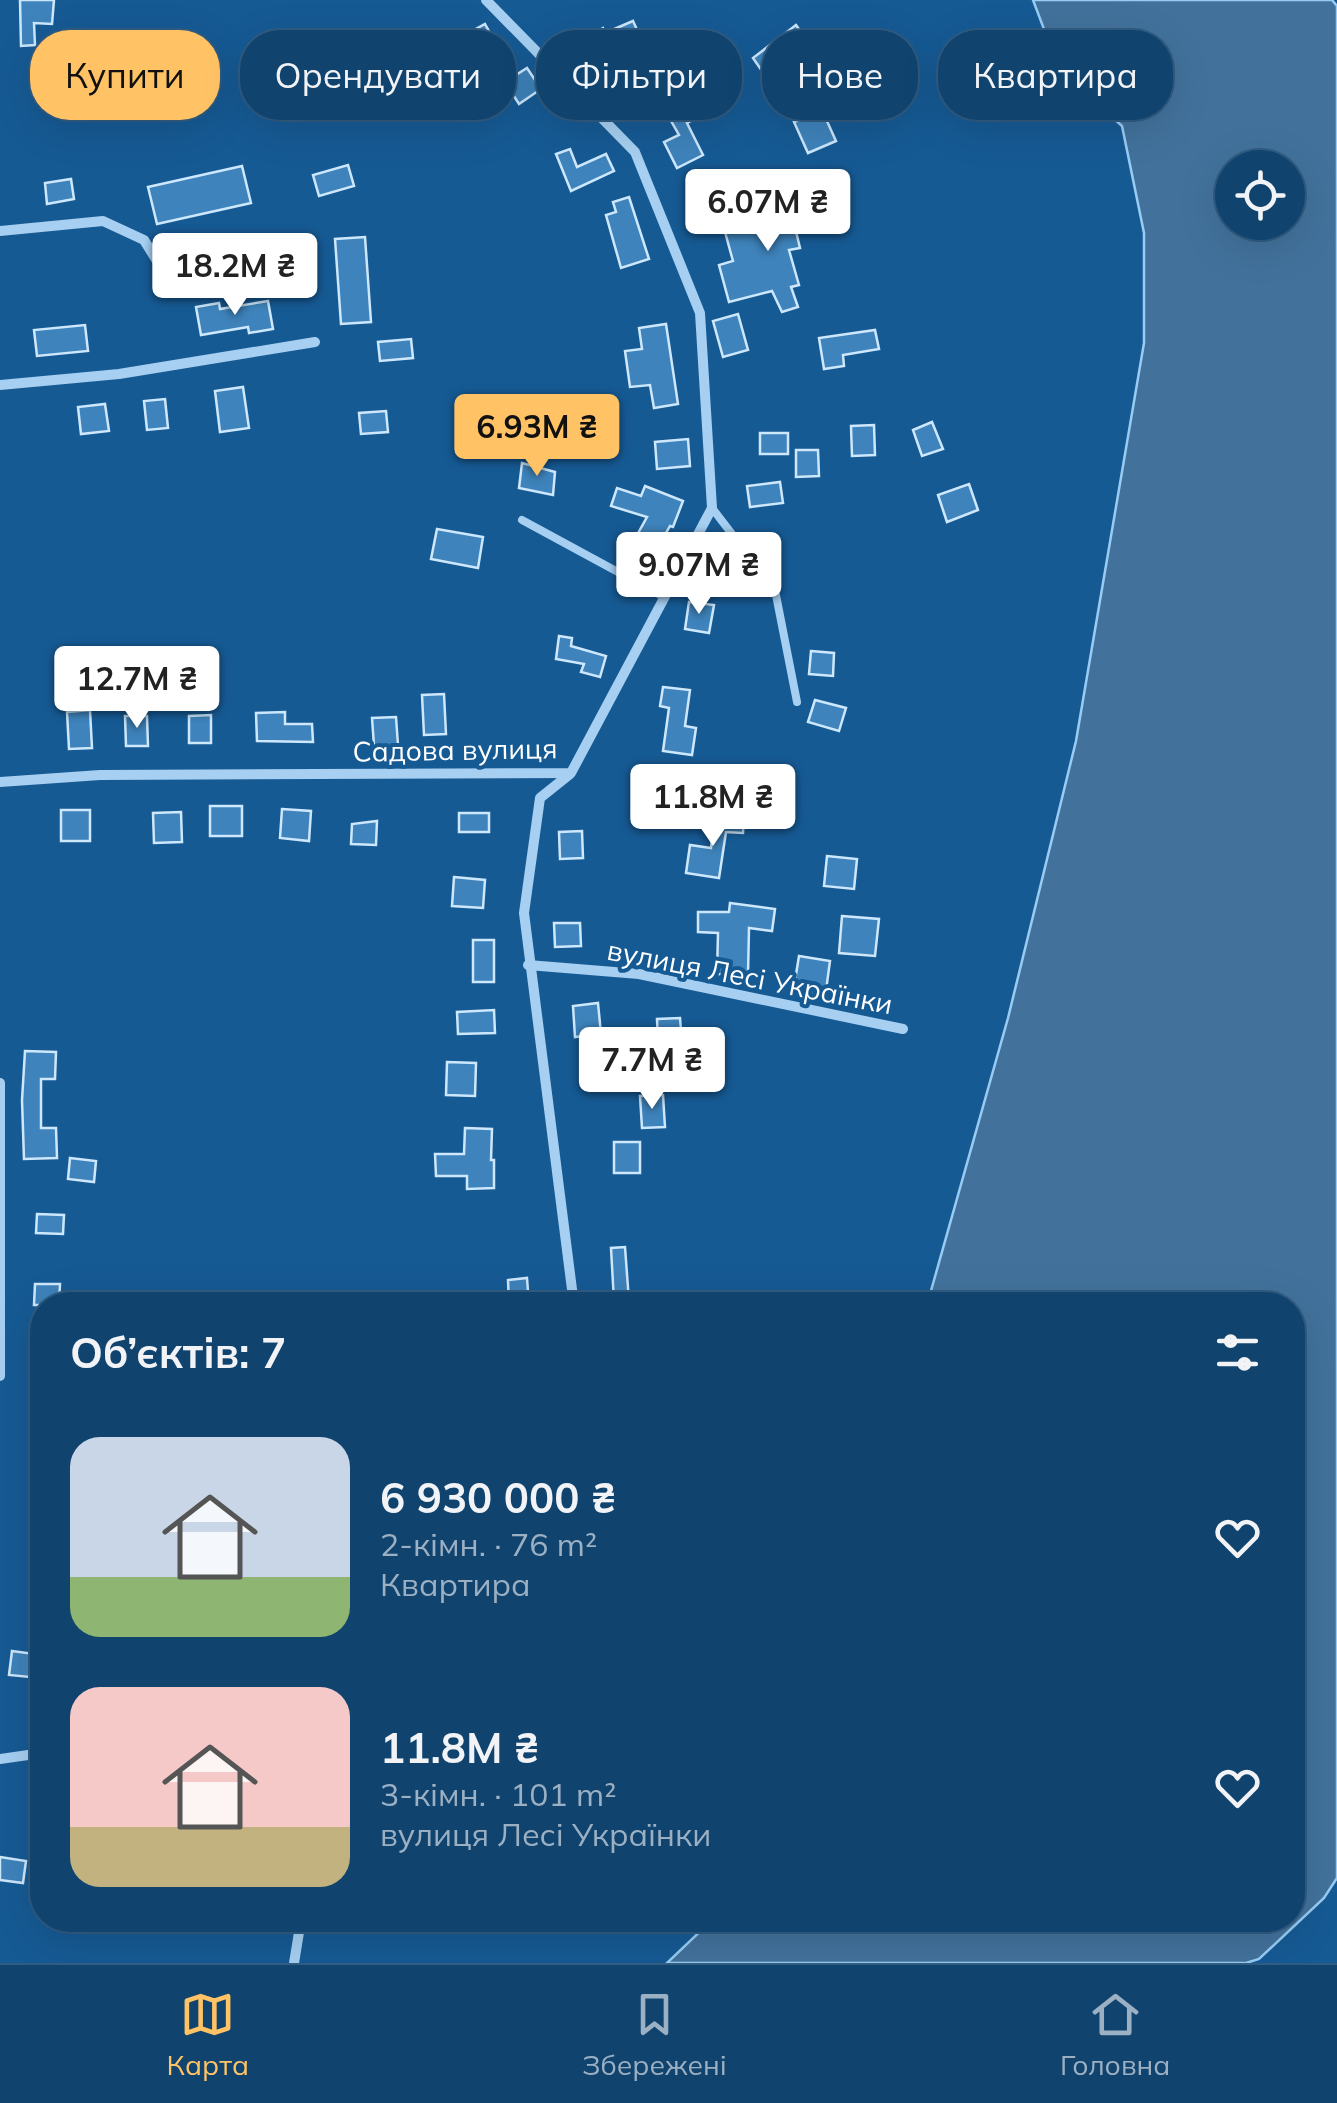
<!DOCTYPE html>
<html lang="uk">
<meta charset="utf-8">
<style>
body{margin:0;font-family:Mulish,sans-serif;background:#1e4e77;color:#f1f3f6;height:100vh;display:flex;flex-direction:column;font-size:38px;white-space:nowrap}
*{box-sizing:border-box;margin:0}
p{font-size:32px;color:#9cb0c3}
.icon{flex:none;width:55px;height:55px;fill:none;stroke:currentColor;stroke-width:2;stroke-linecap:round;stroke-linejoin:round}
.map{position:relative;flex:1;overflow:hidden}
.side{position:absolute;left:30px;top:1292px;width:1275px;height:640px;display:flex;flex-direction:column;background:#10446f;border-radius:40px;box-shadow:0 10px 40px #0002,0 0 0 2px #305c82}
.side>*{flex:none}
.hud{position:absolute;left:30px;top:30px;width:1278px;height:90px;display:flex;gap:20px}
.buttons{position:absolute;left:1215px;top:150px;display:grid;gap:20px}
.buttons a{display:grid;place-items:center;width:90px;height:90px;border-radius:50%;background:#10446f;box-shadow:0 10px 40px #0002,0 0 0 2px #305c82;font-size:50px}
.price{position:absolute;translate:-50% -85px;padding:0 22px;border-radius:10px;background:#fff;color:#222;font-size:32px;line-height:65px;filter:drop-shadow(0 2px 5px #0008)}
.price::after{content:'';position:absolute;left:50%;top:60px;width:30px;height:22px;margin-left:-15px;background:inherit;clip-path:polygon(0 0,100% 0,50% 100%)}
.price.current{background:#ffc366;color:#111}
ul{padding:0;list-style:none}
li{display:flex;align-items:center;gap:30px;height:250px;padding:0 40px}
li span{display:grid;place-items:center;flex:none;width:280px;height:200px;border-radius:30px;color:#555}
li>.icon{margin-inline-start:auto}
span .icon{width:120px;height:120px;fill:#fffc;stroke-width:1}
li b{font-size:42px}
h2{display:flex;justify-content:space-between;align-items:center;height:120px;padding:0 40px;font-size:42px}
.chip{padding:0 35px;border-radius:40px;background:#10446f;box-shadow:0 10px 40px #0002,0 0 0 2px #305c82;font-size:35px;line-height:90px}
.chip.current{background:#ffc366;color:#111}
.tabs{display:flex;justify-content:space-around;align-items:center;height:140px;border-top:2px solid #305c82;background:#10446f;font-size:28px;color:#9cb0c3}
.tabs a{display:grid;justify-items:center;gap:5px}
.tabs .current{color:#ffc366}
.map>svg:first-child{display:block}
.water{fill:#42729c;stroke:#98ccf4;stroke-width:2.5;fill-rule:evenodd}
.building{fill:#3e83bb;stroke:#cde7fc;stroke-width:2.5}
.lines{fill:none;stroke-linecap:round;stroke-linejoin:round}
.service{stroke:#a6cff1;stroke-width:8}
.minor{stroke:#a6cff1;stroke-width:10}
.labels{text-anchor:middle;stroke-width:8;stroke-linejoin:round;paint-order:stroke}
.street-label{font-size:28px;fill:#fff;stroke:#165a94}
</style>
<div class="map">
<svg width="1337" height="1963" viewBox="0 0 1337 1963">
<rect width="100%" height="100%" fill="#165a94"/>
<path class="water" d="M1033 0H1332L1337 6V1878L1324 1898 1259 1959 1246 1963H667L712 1920H1292V1305H927L1008 1018 1076 741 1144 343V233L1122 126 1059 69ZM1232 168H1288V222H1232Z"/>
<g class="building">
<polygon points="20,0 54,0 52,24 34,23 35,45 21,46"/>
<polygon points="633,21 639,34 613,45 618,55 594,69 578,43 603,28 605,33"/>
<polygon points="485,24 495,42 474,55 463,36"/>
<polygon points="796,25 814,51 791,67 783,56 762,71 753,58"/>
<polygon points="692,54 701,65 676,84 699,117 687,123 703,155 677,168 664,142 679,135 658,98 666,60 681,63"/>
<polygon points="527,68 541,89 519,104 505,82"/>
<polygon points="640,68 659,92 636,110 617,85"/>
<polygon points="822,110 836,141 808,153 794,122"/>
<polygon points="570,149 577,167 606,154 614,171 571,191 556,154"/>
<polygon points="348,165 354,186 319,196 313,175"/>
<polygon points="242,166 251,203 157,224 148,187"/>
<polygon points="71,179 74,199 47,204 45,183"/>
<polygon points="814,184 822,208 793,219 800,248 789,250 799,285 791,287 798,307 782,312 772,291 729,302 719,265 733,261 725,232 751,225 752,229 790,219 782,196"/>
<polygon points="629,197 649,259 621,268 606,215 616,212 613,202"/>
<polygon points="365,237 371,322 341,324 335,239"/>
<polygon points="268,301 273,329 249,333 248,327 201,335 196,307 219,303 220,309"/>
<polygon points="738,314 748,350 723,357 713,321"/>
<polygon points="666,324 678,404 654,408 650,385 630,387 625,351 642,349 639,328"/>
<polygon points="85,325 88,351 37,356 34,330"/>
<polygon points="875,330 879,349 843,355 844,366 824,369 819,338"/>
<polygon points="411,339 413,358 380,361 378,342"/>
<polygon points="243,387 249,428 220,432 215,391"/>
<polygon points="165,399 168,428 147,430 144,401"/>
<polygon points="105,404 109,431 81,434 78,407"/>
<polygon points="386,411 388,432 361,434 359,413"/>
<polygon points="932,422 943,449 922,456 913,430"/>
<polygon points="874,425 875,455 852,456 851,426"/>
<rect x="760" y="433" width="28" height="21"/>
<polygon points="688,439 690,466 657,469 655,442"/>
<polygon points="796,450 818,450 819,476 796,477"/>
<polygon points="522,463 555,472 553,495 519,488"/>
<polygon points="780,482 783,503 750,507 747,486"/>
<polygon points="969,484 978,510 947,522 938,495"/>
<polygon points="645,486 683,501 673,527 670,526 643,573 622,562 647,517 611,506 617,488 641,496"/>
<polygon points="437,529 483,537 478,568 431,559"/>
<polygon points="689,602 714,605 709,633 685,629"/>
<polygon points="559,636 572,638 571,646 606,656 600,677 581,672 584,664 556,659"/>
<polygon points="811,651 834,653 833,676 809,674"/>
<polygon points="663,687 690,690 685,726 696,728 692,755 663,751 669,708 660,706"/>
<polygon points="444,694 446,734 424,735 422,695"/>
<polygon points="815,700 846,708 839,731 808,722"/>
<polygon points="90,710 92,748 69,749 67,712"/>
<polygon points="285,712 285,724 312,724 313,742 257,741 256,713"/>
<polygon points="211,715 211,743 189,743 189,716"/>
<polygon points="125,716 147,716 148,746 126,746"/>
<polygon points="396,717 398,745 374,746 372,718"/>
<rect x="210" y="806" width="32" height="30"/>
<polygon points="282,809 311,811 309,841 280,838"/>
<rect x="61" y="810" width="29" height="31"/>
<polygon points="181,812 182,842 154,843 153,813"/>
<rect x="459" y="813" width="30" height="19"/>
<polygon points="714,817 744,819 743,833 726,832 719,878 686,873 690,845 711,848"/>
<polygon points="377,821 376,845 351,844 352,824"/>
<polygon points="582,831 583,858 560,859 559,832"/>
<polygon points="827,856 857,859 854,889 824,886"/>
<polygon points="454,877 485,880 483,908 452,906"/>
<polygon points="730,903 775,909 772,931 749,928 748,975 717,974 718,933 698,932 698,912 729,912"/>
<polygon points="842,916 879,919 875,956 839,953"/>
<polygon points="554,923 580,923 581,946 555,947"/>
<rect x="473" y="940" width="21" height="42"/>
<polygon points="799,956 830,961 825,998 793,993"/>
<polygon points="598,1003 601,1034 575,1037 573,1006"/>
<polygon points="494,1010 495,1033 458,1034 457,1012"/>
<polygon points="680,1018 682,1043 658,1044 657,1019"/>
<polygon points="25,1051 56,1052 55,1079 41,1079 41,1128 56,1128 57,1158 24,1159 22,1100"/>
<polygon points="447,1062 476,1063 475,1096 446,1095"/>
<polygon points="663,1095 665,1127 642,1128 640,1096"/>
<polygon points="465,1128 492,1129 491,1160 494,1160 494,1188 467,1189 467,1176 436,1176 435,1154 464,1154"/>
<rect x="614" y="1142" width="26" height="31"/>
<polygon points="70,1158 96,1161 94,1182 68,1179"/>
<polygon points="37,1214 64,1215 63,1234 36,1233"/>
<polygon points="625,1247 629,1301 614,1302 611,1248"/>
<polygon points="527,1278 529,1305 509,1305 508,1280"/>
<polygon points="35,1284 60,1284 59,1305 34,1305"/>
<polygon points="12,1651 42,1655 40,1678 9,1675"/>
<polygon points="0,1857 26,1861 23,1883 0,1880"/>
</g>
<g class="lines">
<g class="service">
<polyline points="712,508 775,590 797,702"/>
<polyline points="522,520 664,597"/>
</g>
<g class="minor">
<polyline points="0,231 103,221 144,240 173,287"/>
<polyline points="0,385 119,374 315,342"/>
<polyline points="570,774 540,798 524,913 574,1305"/>
<polyline points="0,782 100,775 571,773 712,508 700,313 635,152 486,0"/>
<polyline points="528,965 639,974 903,1029"/>
<polyline points="0,1083 0,1376"/>
<polyline points="0,1759 42,1753"/>
<polyline points="294,1963 301,1920"/>
</g>
</g>
<g class="labels">
<g class="street-label">
<text transform="translate(455 750) rotate(-1)" y="10">Садова вулиця</text>
<text transform="translate(750 977) rotate(11)" y="10">вулиця Лесі Українки</text>
</g>
</g>
</svg>
<div class="buttons">
<a><svg class="icon" aria-label="locate" viewBox="0 0 24 24"><circle cx="12" cy="12" r="6"/><path d="M12 2v4M12 18v4M2 12h4M18 12h4"/></svg></a>
</div>
<b class="price" style="left:768px;top:254px">6.07M ₴</b>
<b class="price" style="left:235px;top:318px">18.2M ₴</b>
<b class="price current" style="left:537px;top:479px">6.93M ₴</b>
<b class="price" style="left:699px;top:617px">9.07M ₴</b>
<b class="price" style="left:137px;top:731px">12.7M ₴</b>
<b class="price" style="left:713px;top:849px">11.8M ₴</b>
<b class="price" style="left:652px;top:1112px">7.7M ₴</b>
<div class="hud">
<a class="chip current">Купити</a>
<a class="chip">Орендувати</a>
<a class="chip">Фільтри</a>
<a class="chip">Нове</a>
<a class="chip">Квартира</a>
</div>
<section class="side">
<h2>Об’єктів: 7<svg class="icon" aria-label="filters" viewBox="0 0 24 24"><path d="M4 7h16M4 17h16"/><circle cx="9" cy="7" r="2"/><circle cx="15" cy="17" r="2"/></svg></h2>
<ul>
<li><span style="background:linear-gradient(#c9d6e8 70%,#8fb573 0)"><svg class="icon" aria-label="home" viewBox="0 0 24 24"><path d="M3 11l9-7 9 7M6 9v11h12V9"/></svg></span><div><b>6 930 000 ₴</b><p>2-кімн. · 76 m²</p><p>Квартира</p></div><svg class="icon" aria-label="heart" viewBox="0 0 24 24"><path d="M12 20l-8-8c-3-5 5-10 8-4 3-6 11-1 8 4z"/></svg></li>
<li><span style="background:linear-gradient(#f6c9c9 70%,#c2b280 0)"><svg class="icon" aria-label="home" viewBox="0 0 24 24"><path d="M3 11l9-7 9 7M6 9v11h12V9"/></svg></span><div><b>11.8M ₴</b><p>3-кімн. · 101 m²</p><p>вулиця Лесі Українки</p></div><svg class="icon" aria-label="heart" viewBox="0 0 24 24"><path d="M12 20l-8-8c-3-5 5-10 8-4 3-6 11-1 8 4z"/></svg></li>
</ul>
</section>
</div>
<nav class="tabs">
<a class="current"><svg class="icon" aria-label="map" viewBox="0 0 24 24"><path d="M3 6l6-2 6 2 6-2v14l-6 2-6-2-6 2zM9 4v14M15 6v14"/></svg>Карта</a>
<a><svg class="icon" aria-label="saved" viewBox="0 0 24 24"><path d="M7 4h10v16l-5-4-5 4z"/></svg>Збережені</a>
<a><svg class="icon" aria-label="home" viewBox="0 0 24 24"><path d="M3 11l9-7 9 7M6 9v11h12V9"/></svg>Головна</a>
</nav>
